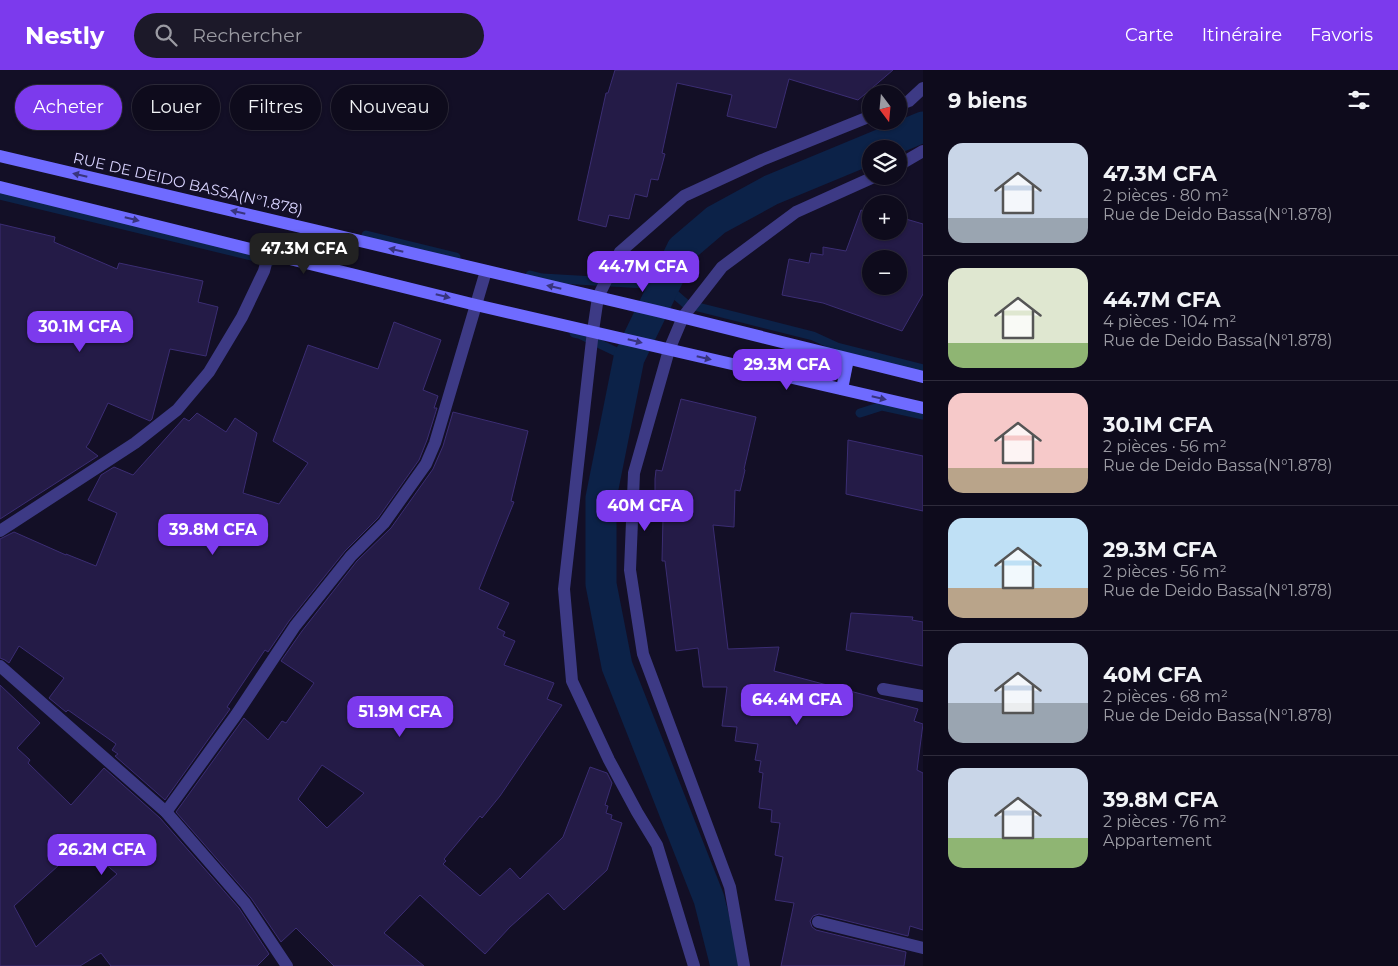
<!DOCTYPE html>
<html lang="fr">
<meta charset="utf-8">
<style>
body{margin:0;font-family:Montserrat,sans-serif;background:#1c1929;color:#f1f3f6;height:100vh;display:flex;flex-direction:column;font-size:19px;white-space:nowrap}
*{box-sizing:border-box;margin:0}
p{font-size:16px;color:#9b9ba3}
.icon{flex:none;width:28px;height:28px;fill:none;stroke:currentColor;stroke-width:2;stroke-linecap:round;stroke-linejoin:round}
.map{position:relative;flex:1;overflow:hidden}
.details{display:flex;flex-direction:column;background:#0e0b1c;width:475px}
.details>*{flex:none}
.guide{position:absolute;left:15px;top:15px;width:475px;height:45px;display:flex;gap:10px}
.needle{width:32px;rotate:164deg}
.buttons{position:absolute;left:862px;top:15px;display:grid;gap:10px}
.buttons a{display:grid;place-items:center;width:45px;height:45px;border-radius:50%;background:#0e0b1c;box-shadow:0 1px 4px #0004,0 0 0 1px #2e2b3b;font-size:25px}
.price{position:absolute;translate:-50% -42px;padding:0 11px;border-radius:10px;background:#7c3aed;color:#fff;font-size:16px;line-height:32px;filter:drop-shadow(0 1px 2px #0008)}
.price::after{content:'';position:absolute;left:50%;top:30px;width:15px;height:11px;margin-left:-8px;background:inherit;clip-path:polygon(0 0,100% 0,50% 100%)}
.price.on{background:#222;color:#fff}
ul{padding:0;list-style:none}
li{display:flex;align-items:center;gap:15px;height:125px;padding:0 25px}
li+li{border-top:1px solid #2e2b3b}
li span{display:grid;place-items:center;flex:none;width:140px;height:100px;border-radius:15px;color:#555}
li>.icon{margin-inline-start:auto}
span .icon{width:60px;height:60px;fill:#fffc;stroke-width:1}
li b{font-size:21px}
h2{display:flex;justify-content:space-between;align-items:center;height:60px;padding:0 25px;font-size:21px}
.chip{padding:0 18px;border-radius:22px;background:#0e0b1c;box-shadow:0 1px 4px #0004,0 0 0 1px #2e2b3b;font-size:18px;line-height:45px}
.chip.on{background:#7c3aed;color:#fff}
header{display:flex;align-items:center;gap:30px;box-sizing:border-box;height:70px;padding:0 25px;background:#7c3aed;color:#fff}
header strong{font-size:24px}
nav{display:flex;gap:28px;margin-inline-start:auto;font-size:18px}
.search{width:350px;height:45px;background:#1c1929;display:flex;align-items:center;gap:12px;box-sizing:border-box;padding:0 18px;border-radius:28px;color:#9b9ba3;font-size:19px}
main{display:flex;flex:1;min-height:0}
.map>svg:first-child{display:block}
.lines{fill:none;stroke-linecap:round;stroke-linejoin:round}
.stream{stroke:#0c2248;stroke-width:9}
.canal{stroke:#0c2248;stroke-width:31}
.building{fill:#241b47;stroke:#3b2d73;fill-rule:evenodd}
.street{stroke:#3d3a85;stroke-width:12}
.secondary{stroke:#6f6bff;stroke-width:12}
.oneway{fill:#38347d}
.labels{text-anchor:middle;stroke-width:4.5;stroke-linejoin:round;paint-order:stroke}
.street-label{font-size:15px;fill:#d9d4ff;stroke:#130f26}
</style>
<header>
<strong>Nestly</strong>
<div class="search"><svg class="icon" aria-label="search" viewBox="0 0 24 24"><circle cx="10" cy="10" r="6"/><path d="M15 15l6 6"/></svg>Rechercher</div>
<nav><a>Carte</a><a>Itinéraire</a><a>Favoris</a></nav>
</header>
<main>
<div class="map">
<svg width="923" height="896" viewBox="0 0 923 896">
<rect width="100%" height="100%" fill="#130f26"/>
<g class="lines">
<g class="stream">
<polyline points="0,125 272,191"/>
<polyline points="366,165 456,187"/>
<polyline points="530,205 542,208 664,215 686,234 813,266 837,277 923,299"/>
<polyline points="574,263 579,264 629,288"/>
<polyline points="860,343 882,336 923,345"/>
</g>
<polyline class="canal" points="726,896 709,829 617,596 601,514 601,428 629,288 682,179 716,150 771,120 923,57"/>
</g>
<g class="building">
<polygon points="615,0 893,0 858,30 789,9 776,58 727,46 732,25 677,13 662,83 665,84 658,110 651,109 647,127 635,124 629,149 609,145 606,157 578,150 606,23 608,23"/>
<path d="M868 138 871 139V161H899V147L923 154V224L902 261 823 233 782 225 789 189 809 193 811 183 823 185V177L846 181 861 140 867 142ZM871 189H899V216H871Z"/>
<polygon points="0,154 55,167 54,172 117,199 119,193 203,211 198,232 218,237 206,286 170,279 152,349 150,351 108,333 89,373 86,377 98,386 0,449"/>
<polygon points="394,252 441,270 423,320 438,326 434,338 437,338 427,370 419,390 378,448 345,481 289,551 268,582 265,580 227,637 230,639 165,730 115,686 118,684 112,680 116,674 68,640 66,642 49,628 64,608 19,576 9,593 5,590 0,588 0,469 14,462 66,485 66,484 96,496 117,443 88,430 101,405 114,397 133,405 184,348 189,351 197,343 226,362 235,348 257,363 243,423 279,434 308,393 273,371 308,275 378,299"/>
<polygon points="681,329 756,347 744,399 745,400 740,421 735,420 734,457 713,455 728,579 779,577 774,601 918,639 914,651 923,654 917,700 923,703 923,860 910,856 908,866 819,844 813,846 810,851 812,857 816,860 906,882 904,896 781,896 794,833 775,830 783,787 775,785 780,753 771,752 772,740 759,738 763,703 759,702 761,691 755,690 758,674 735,671 737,657 722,656 727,617 703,617 698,578 676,581 665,491 662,491 663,447 655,447 655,409 656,400 662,401"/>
<path d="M453 342 528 361 511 431 514 432 479 519 509 533 497 558 505 562 503 566 515 571 504 595 554 613 547 629 562 635 500 726 482 748 480 746 444 789 446 791 443 794 480 826 510 798 520 809 563 767 590 697 607 703 612 713 605 735 608 736 606 743 612 745 611 749 622 753 607 800 564 840 548 823 510 857 485 884 420 825 384 863 424 896H334L296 858 281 872 251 828 176 742 244 648 268 670 282 651 286 653 314 613 281 591 302 561 357 491 391 458 433 399 443 376ZM322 695 364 723 327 758 298 729Z"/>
<polygon points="848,370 923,386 923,441 846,424"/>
<polygon points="851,543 913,547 912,550 923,552 923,596 846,580"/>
<path d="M0 615 40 653 17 678 30 690 28 693 71 735 104 698 160 748 239 838 269 884 257 896H111L101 883 80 896H0ZM82 774 117 804 36 877 14 836Z"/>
</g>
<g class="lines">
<g class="street">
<polyline points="899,35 909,31 923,18"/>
<polyline points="899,95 923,81"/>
<polyline points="0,461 135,373 177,340 209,302 242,247 264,201 269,182"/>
<polyline points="0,596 166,742 245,833 287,896"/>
<polyline points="883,619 923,626"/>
<polyline points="166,742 236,645 295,556 351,486 384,453 426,394 435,373 486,201"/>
<polyline points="818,852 923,878"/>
<polyline points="694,896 657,775 637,742 609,690 572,611 564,519 593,261 598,227 620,182 684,126 762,90 871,46"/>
<polyline points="744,896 730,817 643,584 630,500 634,403 669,280 683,247 722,197 796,142 876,106"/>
</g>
<g class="secondary">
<polyline points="0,86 661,242 923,307"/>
<polyline points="0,117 476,235 923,338"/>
<polyline points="842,319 848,289"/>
</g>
</g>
<defs><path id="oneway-solid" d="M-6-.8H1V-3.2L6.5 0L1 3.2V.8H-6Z" transform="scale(1.25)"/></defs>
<g class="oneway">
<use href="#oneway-solid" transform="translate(80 105) rotate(-167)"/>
<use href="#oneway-solid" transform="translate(238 142) rotate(-167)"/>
<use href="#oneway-solid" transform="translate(132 149) rotate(14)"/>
<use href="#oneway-solid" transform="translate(396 180) rotate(-167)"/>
<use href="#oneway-solid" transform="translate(554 217) rotate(-167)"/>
<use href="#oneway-solid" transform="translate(443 226) rotate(14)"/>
<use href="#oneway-solid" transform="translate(635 271) rotate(14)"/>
<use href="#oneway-solid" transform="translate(704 288) rotate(13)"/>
<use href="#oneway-solid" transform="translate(879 328) rotate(13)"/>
</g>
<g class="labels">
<g class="street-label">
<text transform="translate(188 114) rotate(13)" y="5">RUE DE DEIDO BASSA(N°1.878)</text>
</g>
</g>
</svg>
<div class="buttons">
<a><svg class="needle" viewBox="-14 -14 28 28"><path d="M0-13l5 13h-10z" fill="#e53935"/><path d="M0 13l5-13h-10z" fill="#9b9ba3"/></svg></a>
<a><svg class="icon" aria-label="layers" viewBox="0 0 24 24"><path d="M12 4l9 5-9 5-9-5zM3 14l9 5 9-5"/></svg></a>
<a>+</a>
<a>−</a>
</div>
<b class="price on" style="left:304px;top:205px">47.3M CFA</b>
<b class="price" style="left:643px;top:223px">44.7M CFA</b>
<b class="price" style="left:80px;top:283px">30.1M CFA</b>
<b class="price" style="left:787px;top:321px">29.3M CFA</b>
<b class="price" style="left:645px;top:462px">40M CFA</b>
<b class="price" style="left:213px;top:486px">39.8M CFA</b>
<b class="price" style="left:797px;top:656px">64.4M CFA</b>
<b class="price" style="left:400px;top:668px">51.9M CFA</b>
<b class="price" style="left:102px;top:806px">26.2M CFA</b>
<div class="guide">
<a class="chip on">Acheter</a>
<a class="chip">Louer</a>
<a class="chip">Filtres</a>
<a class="chip">Nouveau</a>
</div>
</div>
<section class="details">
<h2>9 biens<svg class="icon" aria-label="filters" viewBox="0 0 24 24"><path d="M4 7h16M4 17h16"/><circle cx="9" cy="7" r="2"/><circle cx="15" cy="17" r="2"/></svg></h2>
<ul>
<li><span style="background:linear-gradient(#c9d6e8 75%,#9aa5b1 0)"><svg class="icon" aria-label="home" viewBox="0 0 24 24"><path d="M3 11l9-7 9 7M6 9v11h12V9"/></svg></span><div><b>47.3M CFA</b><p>2 pièces · 80 m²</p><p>Rue de Deido Bassa(N°1.878)</p></div></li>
<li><span style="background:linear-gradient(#dfe7d0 75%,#8fb573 0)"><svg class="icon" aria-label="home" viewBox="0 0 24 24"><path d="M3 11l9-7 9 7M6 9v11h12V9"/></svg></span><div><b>44.7M CFA</b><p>4 pièces · 104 m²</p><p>Rue de Deido Bassa(N°1.878)</p></div></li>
<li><span style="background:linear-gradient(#f6c9c9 75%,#b9a48a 0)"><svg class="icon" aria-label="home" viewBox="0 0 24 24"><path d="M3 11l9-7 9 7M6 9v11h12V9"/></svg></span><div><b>30.1M CFA</b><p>2 pièces · 56 m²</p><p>Rue de Deido Bassa(N°1.878)</p></div></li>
<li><span style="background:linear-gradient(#bfe0f5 70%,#b9a48a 0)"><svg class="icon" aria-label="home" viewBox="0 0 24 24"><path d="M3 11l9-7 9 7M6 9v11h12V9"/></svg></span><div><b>29.3M CFA</b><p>2 pièces · 56 m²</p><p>Rue de Deido Bassa(N°1.878)</p></div></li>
<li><span style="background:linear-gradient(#c9d6e8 60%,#9aa5b1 0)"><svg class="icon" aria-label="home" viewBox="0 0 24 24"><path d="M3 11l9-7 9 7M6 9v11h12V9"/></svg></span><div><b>40M CFA</b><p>2 pièces · 68 m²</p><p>Rue de Deido Bassa(N°1.878)</p></div></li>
<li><span style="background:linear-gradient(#c9d6e8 70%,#8fb573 0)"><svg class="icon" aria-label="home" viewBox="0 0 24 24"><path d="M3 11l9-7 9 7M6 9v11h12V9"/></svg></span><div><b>39.8M CFA</b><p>2 pièces · 76 m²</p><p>Appartement</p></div></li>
</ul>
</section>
</main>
